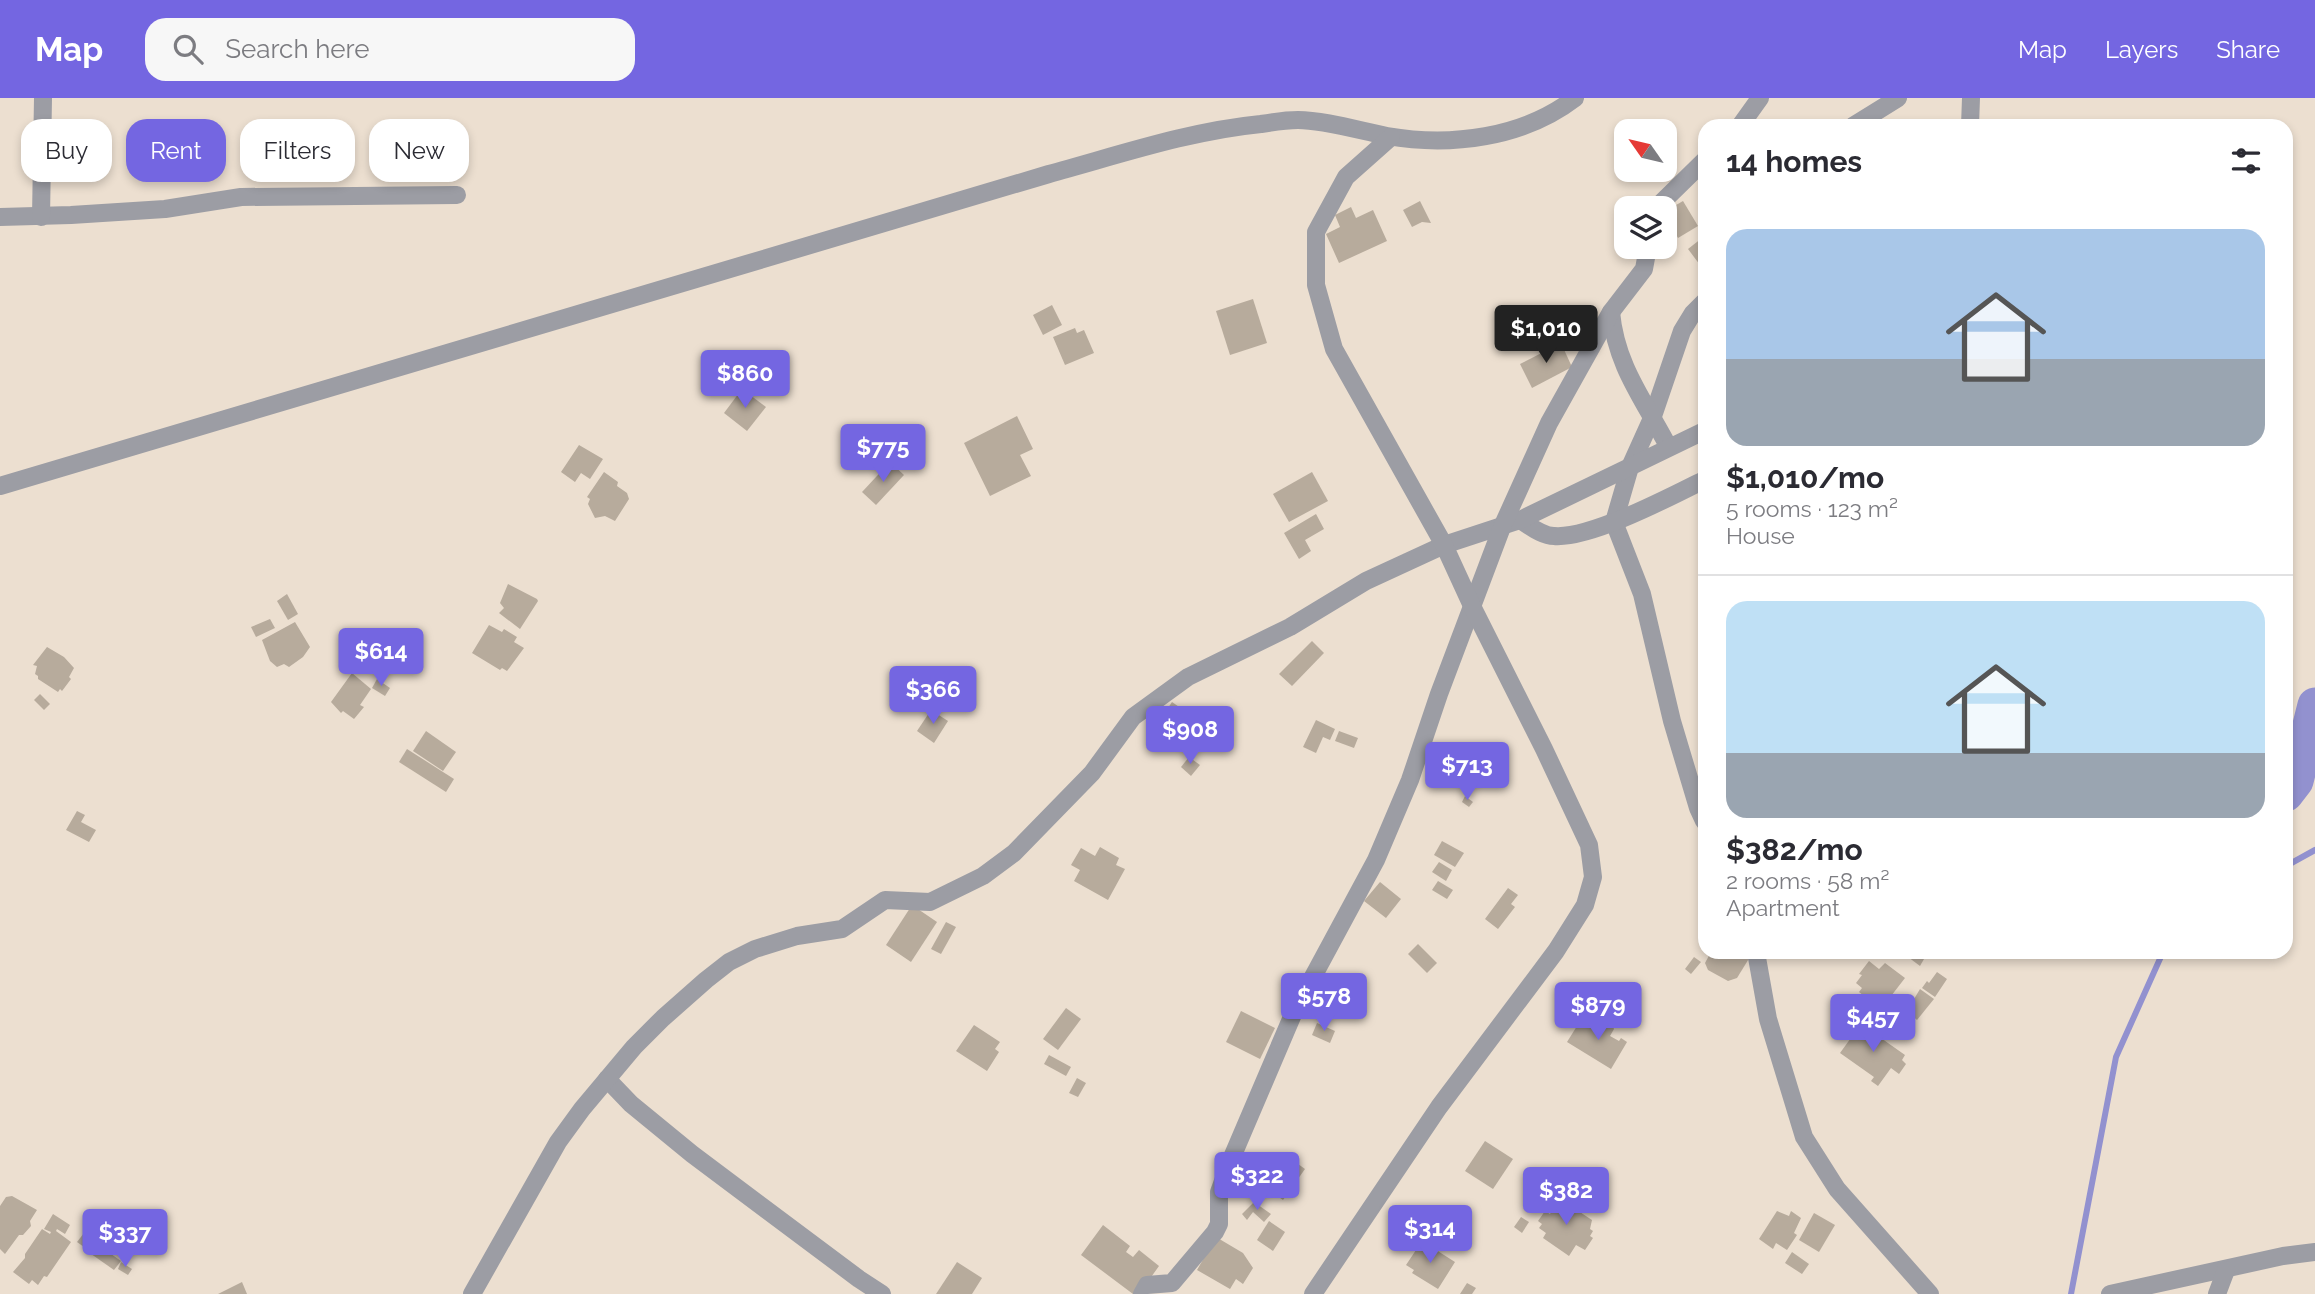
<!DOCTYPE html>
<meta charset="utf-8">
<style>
body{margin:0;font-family:Raleway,sans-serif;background:#f7f7f7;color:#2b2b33;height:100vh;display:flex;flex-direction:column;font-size:26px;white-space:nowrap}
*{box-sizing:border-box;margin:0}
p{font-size:23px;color:#7c7c81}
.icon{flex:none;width:38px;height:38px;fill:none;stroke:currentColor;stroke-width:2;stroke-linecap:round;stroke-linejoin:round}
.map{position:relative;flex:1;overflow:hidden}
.drawer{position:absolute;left:1698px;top:21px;width:595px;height:840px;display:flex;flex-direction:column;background:#fff;border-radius:21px;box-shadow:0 4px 10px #0003}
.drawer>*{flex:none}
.banner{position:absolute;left:21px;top:21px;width:665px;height:63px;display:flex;gap:14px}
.needle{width:46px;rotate:304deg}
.controls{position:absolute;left:1614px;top:21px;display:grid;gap:14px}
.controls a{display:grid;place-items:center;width:63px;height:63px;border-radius:14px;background:#fff;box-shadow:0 4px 10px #0003;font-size:35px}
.price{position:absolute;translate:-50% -60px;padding:0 16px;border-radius:7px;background:#7466e1;color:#fff;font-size:23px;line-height:46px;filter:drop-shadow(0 2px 4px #0008)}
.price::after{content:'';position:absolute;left:50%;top:42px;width:21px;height:16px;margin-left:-10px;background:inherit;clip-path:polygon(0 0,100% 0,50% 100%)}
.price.active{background:#222;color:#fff}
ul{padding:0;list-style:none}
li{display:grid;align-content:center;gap:14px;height:371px;padding:0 28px}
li+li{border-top:2px solid #e1e1e2}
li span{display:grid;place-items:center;height:217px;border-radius:21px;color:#555}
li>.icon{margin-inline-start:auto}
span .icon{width:126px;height:126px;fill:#fffc;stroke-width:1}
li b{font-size:30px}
h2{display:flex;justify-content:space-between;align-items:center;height:84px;padding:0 28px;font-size:30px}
.chip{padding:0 24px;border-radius:21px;background:#fff;box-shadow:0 4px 10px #0003;font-size:24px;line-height:63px}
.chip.active{background:#7466e1;color:#fff}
header{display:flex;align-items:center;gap:42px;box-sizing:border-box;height:98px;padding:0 35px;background:#7466e1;color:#fff}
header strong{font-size:33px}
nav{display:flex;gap:38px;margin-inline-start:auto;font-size:24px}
.search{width:490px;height:63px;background:#f7f7f7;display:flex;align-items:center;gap:18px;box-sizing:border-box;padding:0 24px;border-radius:21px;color:#7c7c81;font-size:26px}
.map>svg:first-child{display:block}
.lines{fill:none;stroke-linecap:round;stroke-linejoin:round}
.stream{stroke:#9291cf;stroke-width:6}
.river{stroke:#9291cf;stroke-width:35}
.building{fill:#b7ab9c}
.minor{stroke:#9c9da4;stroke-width:18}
</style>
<header>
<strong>Map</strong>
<div class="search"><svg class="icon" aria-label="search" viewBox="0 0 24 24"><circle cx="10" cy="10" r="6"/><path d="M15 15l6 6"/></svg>Search here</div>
<nav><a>Map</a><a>Layers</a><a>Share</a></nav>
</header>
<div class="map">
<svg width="2315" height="1196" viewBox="0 0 2315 1196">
<rect width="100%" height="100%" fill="#ecdfd0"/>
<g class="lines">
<g class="stream">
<polyline points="2286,768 2315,752"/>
<polyline points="2071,1196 2116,959 2163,854"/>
</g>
<polyline class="river" points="2286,696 2296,683 2315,607"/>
</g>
<g class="building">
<polygon points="1420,103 1431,125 1422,124 1412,129 1403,112"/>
<polygon points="1683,103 1698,128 1678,140 1664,114"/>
<polygon points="1351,109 1356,120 1373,112 1387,143 1339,165 1326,136 1340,129 1335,117"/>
<polygon points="1702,140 1704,143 1704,164 1700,167 1688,151"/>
<polygon points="1253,201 1267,245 1230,257 1216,213"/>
<polygon points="1052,207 1062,227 1043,237 1033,217"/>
<polygon points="1075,230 1077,235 1084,232 1094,255 1065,267 1053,239"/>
<polygon points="1561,245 1572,269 1532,290 1520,266"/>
<polygon points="742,291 766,309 747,333 724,315"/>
<polygon points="1017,318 1033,351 1020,357 1031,378 990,398 964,345"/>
<polygon points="579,347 603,361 590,381 581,375 575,384 561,374"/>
<polygon points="890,364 904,377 876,407 862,394"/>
<polygon points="604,374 618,384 617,388 627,395 629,401 615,423 605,418 595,420 588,406 590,401 587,399"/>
<polygon points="1312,374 1328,403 1289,424 1273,396"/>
<polygon points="1316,416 1324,431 1305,442 1311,453 1299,461 1284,435"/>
<polygon points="508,486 537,501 538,503 520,531 499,515 504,510 500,505"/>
<polygon points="287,496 298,516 288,522 277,503"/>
<polygon points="270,521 275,530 256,539 251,529"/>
<polygon points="295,524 310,549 303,559 289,569 284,566 277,569 270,563 262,542"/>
<polygon points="489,527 502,534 504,531 517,539 514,544 524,550 507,573 502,570 500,572 472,555"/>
<polygon points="1312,543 1324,555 1292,588 1279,576"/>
<polygon points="47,549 64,559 74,570 69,579 71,581 62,593 60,591 58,594 38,581 38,578 35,576 37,568 33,567"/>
<polygon points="352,575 371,591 360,607 364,609 354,621 343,613 341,615 331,604"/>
<polygon points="377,581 390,590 385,598 372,590"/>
<polygon points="40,596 50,606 44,612 34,602"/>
<polygon points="1172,604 1208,629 1193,652 1156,628"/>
<polygon points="931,612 948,623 934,645 917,633"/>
<polygon points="1316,622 1335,631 1330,642 1323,639 1316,655 1303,649"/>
<polygon points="426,633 456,654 443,673 413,653"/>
<polygon points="1339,633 1358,640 1354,650 1335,643"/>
<polygon points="407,651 454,681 446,694 399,664"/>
<polygon points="1189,659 1200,667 1191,678 1181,669"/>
<polygon points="1465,698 1473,704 1469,709 1462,704"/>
<polygon points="77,713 85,717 81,724 96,732 89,744 66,732"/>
<polygon points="1442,743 1464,755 1455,769 1434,757"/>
<polygon points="1100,749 1119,760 1116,767 1125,771 1108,802 1074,783 1080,772 1071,767 1081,750 1095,758"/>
<polygon points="1439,764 1452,772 1446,783 1432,774"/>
<polygon points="1438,783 1453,792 1447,801 1432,792"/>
<polygon points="1380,784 1401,801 1386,820 1364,803"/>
<polygon points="1508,790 1518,797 1511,806 1515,809 1498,831 1485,821"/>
<polygon points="912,807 937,824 911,864 886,847"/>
<polygon points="946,824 956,829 941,856 931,851"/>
<polygon points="1418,846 1437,865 1427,875 1408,856"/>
<polygon points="1711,854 1753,854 1737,880 1728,883 1708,872 1705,865"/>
<polygon points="1906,854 1928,854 1920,868 1904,856"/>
<polygon points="1694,859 1701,864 1691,876 1685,871"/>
<polygon points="1869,863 1879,871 1885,865 1905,880 1881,911 1859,894 1862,890 1856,885 1862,877 1859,876"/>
<polygon points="1937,874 1947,881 1935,899 1922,890 1927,883 1929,885"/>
<polygon points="1920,891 1934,901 1917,922 1907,913"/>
<polygon points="1066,910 1081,921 1058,952 1043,941"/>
<polygon points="1241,913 1275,930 1260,961 1226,944"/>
<polygon points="1582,920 1592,926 1594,923 1599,927 1602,923 1611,924 1614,931 1610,938 1619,943 1621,940 1627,944 1611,971 1567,944"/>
<polygon points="1317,925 1335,933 1330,945 1312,937"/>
<polygon points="1861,926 1905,957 1902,962 1906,966 1899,976 1891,970 1878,988 1871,983 1874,979 1840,955"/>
<polygon points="974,927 1000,944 995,951 999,954 987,973 956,953"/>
<polygon points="1049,957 1071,969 1066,978 1044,966"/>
<polygon points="1077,980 1086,985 1078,999 1069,995"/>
<polygon points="1485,1043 1513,1061 1493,1091 1465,1073"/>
<polygon points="1287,1058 1305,1071 1283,1102 1265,1089"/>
<polygon points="1548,1080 1560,1088 1554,1097 1542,1089"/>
<polygon points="12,1098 37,1112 30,1123 31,1128 23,1137 19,1137 5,1156 0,1151 0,1108 6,1099"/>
<polygon points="1557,1099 1592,1122 1590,1131 1593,1133 1590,1138 1593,1140 1585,1152 1576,1147 1569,1158 1543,1140 1546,1135 1539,1130 1542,1126 1538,1123 1545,1113 1550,1116 1553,1111 1551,1108"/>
<polygon points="1254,1104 1271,1116 1264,1124 1253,1114 1247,1122 1242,1116"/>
<polygon points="1777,1113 1789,1118 1791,1113 1801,1120 1794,1135 1797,1137 1787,1152 1776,1145 1773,1151 1759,1141"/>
<polygon points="1814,1115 1835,1127 1819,1154 1799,1142"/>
<polygon points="53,1116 70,1127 65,1136 57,1131 56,1133 71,1144 47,1179 44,1178 38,1187 32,1182 29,1186 13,1174 25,1160 25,1156 42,1131 50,1136 51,1134 44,1131"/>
<polygon points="1521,1119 1529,1124 1522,1135 1514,1129"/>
<polygon points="1269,1123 1285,1134 1273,1153 1257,1142"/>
<polygon points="1103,1127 1130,1148 1126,1154 1133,1159 1139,1152 1159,1168 1139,1196 1133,1196 1081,1157"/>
<polygon points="84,1135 90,1140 84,1149 77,1144"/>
<polygon points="1216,1139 1243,1155 1253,1170 1243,1186 1236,1181 1230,1191 1197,1172"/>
<polygon points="91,1142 121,1163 114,1172 84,1151"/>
<polygon points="1422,1143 1455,1164 1438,1191 1412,1175 1414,1172 1406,1167"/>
<polygon points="1792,1154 1809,1166 1802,1176 1785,1165"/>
<polygon points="121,1164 132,1171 128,1177 118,1171"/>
<polygon points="957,1164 982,1180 972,1196 936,1196"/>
<polygon points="242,1184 247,1196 218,1196"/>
<polygon points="1467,1185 1476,1190 1472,1196 1460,1196"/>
</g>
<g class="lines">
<g class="minor">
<polyline points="1740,28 1760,0"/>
<polyline points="1853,28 1898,0"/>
<polyline points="1970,28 1971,0"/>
<polyline points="1656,110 1704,63"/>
<polyline points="0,119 71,117 165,111 241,99 457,97"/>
<polyline points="41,119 43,0"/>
<polyline points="1704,204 1693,215 1682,233 1653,318 1630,369 1614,424 1642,496 1672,623 1698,710 1704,723"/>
<path d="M1611 214C1616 268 1644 302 1668 348"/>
<path d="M0 388 1049 76C1119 57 1189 33 1261 26 1273 24 1286 22 1298 22 1324 22 1361 33 1387 38 1451 49 1523 40 1575 0"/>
<path d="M1520 422C1530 428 1542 438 1554 438 1590 441 1670 399 1704 382"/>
<polyline points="1756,854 1768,921 1804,1039 1837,1091 1930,1196"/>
<polyline points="607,981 631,1006 692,1056 859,1181 882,1196"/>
<polyline points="472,1196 558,1044 582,1011 634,949 663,920 706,882 729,864 755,851 797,838 842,831 885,802 930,804 983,778 1014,755 1092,675 1133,619 1188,579 1290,529 1366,483 1444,447 1520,422 1704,333"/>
<polyline points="1142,1196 1147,1187 1172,1185 1215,1134 1219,1126 1219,1094 1230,1064 1294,914 1376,762 1410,682 1439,596 1502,429 1549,325 1611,214 1644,171 1648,149"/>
<polyline points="1313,1196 1439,1009 1556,853 1585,807 1593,779 1589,747 1544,651 1472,508 1444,447 1334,251 1316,187 1316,134 1346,79 1391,39"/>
<polyline points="2110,1196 2283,1158 2315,1154"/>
<polyline points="2217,1196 2226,1172"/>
</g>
</g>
</svg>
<div class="controls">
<a><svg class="needle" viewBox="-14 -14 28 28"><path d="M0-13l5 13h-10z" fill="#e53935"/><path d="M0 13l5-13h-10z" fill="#7c7c81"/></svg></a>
<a><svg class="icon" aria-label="layers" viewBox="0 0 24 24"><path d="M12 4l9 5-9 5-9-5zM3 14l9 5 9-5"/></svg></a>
</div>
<b class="price active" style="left:1546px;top:267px">$1,010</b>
<b class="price" style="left:745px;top:312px">$860</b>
<b class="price" style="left:883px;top:386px">$775</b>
<b class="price" style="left:381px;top:590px">$614</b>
<b class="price" style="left:933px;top:628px">$366</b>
<b class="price" style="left:1190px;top:668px">$908</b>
<b class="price" style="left:1467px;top:704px">$713</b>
<b class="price" style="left:1324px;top:935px">$578</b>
<b class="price" style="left:1598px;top:944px">$879</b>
<b class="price" style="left:1873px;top:956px">$457</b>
<b class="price" style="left:1257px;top:1114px">$322</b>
<b class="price" style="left:1566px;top:1129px">$382</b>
<b class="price" style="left:1430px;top:1167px">$314</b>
<b class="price" style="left:125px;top:1171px">$337</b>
<div class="banner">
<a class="chip">Buy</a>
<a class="chip active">Rent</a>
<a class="chip">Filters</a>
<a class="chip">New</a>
</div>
<section class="drawer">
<h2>14 homes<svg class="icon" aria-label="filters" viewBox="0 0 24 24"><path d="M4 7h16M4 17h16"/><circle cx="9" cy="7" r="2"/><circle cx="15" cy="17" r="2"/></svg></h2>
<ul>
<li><span style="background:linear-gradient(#a9c7e8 60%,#9aa5b1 0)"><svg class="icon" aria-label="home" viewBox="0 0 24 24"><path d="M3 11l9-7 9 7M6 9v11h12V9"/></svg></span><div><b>$1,010/mo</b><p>5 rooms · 123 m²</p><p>House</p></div></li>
<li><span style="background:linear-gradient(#bfe0f5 70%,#9aa5b1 0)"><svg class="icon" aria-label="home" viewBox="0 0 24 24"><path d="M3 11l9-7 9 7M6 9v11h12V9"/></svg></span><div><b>$382/mo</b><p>2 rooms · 58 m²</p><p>Apartment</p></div></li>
</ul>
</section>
</div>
